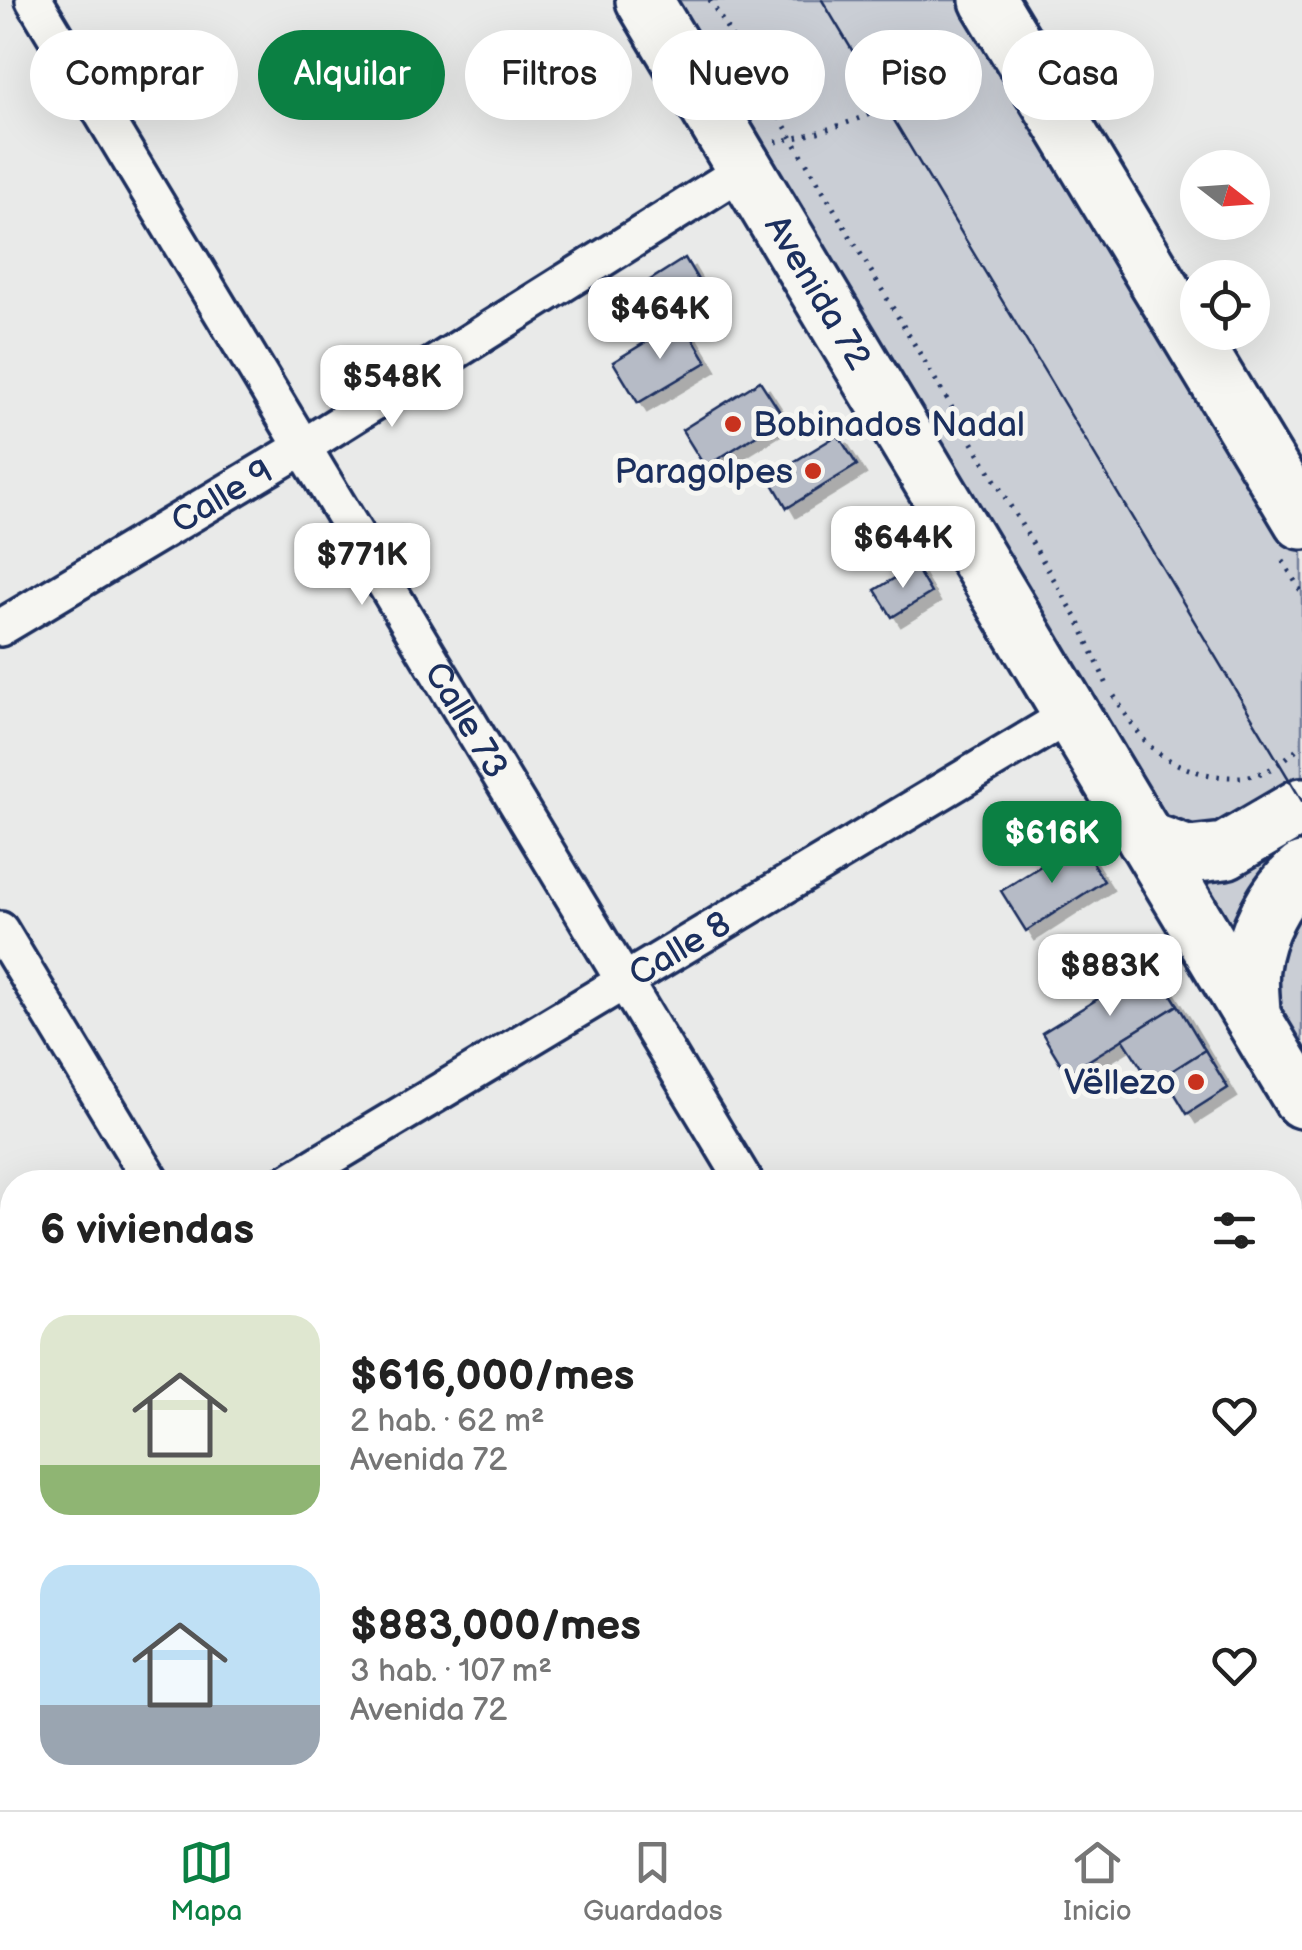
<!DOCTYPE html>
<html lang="es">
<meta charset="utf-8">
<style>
body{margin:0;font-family:"Balsamiq Sans",sans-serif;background:#f2f2f2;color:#222;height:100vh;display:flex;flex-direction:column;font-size:38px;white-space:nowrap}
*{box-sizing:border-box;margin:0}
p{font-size:32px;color:#767676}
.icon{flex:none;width:55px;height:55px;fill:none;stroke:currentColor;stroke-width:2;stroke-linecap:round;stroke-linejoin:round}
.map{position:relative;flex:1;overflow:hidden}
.drawer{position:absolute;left:0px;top:1170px;width:1302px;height:640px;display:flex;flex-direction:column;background:#fff;border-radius:40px 40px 0 0;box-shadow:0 10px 40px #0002}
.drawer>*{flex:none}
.hud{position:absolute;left:30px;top:30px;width:1242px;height:90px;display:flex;gap:20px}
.needle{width:65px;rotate:107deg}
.buttons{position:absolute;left:1180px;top:150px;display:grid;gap:20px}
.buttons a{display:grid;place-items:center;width:90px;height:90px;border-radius:50%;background:#fff;box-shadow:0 10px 40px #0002;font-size:50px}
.price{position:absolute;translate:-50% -85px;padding:0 22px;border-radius:20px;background:#fff;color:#222;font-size:32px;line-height:65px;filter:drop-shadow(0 2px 5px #0008)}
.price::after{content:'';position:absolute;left:50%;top:60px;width:30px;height:22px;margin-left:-15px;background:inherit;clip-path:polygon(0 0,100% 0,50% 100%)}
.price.selected{background:#0b8043;color:#fff}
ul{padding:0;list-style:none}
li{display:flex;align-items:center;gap:30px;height:250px;padding:0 40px}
li span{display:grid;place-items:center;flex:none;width:280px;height:200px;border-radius:30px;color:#555}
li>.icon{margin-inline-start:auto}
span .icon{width:120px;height:120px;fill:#fffc;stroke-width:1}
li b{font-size:42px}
h2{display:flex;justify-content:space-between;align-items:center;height:120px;padding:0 40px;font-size:42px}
.pill{padding:0 35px;border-radius:45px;background:#fff;box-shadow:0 10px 40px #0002;font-size:35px;line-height:90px}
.pill.selected{background:#0b8043;color:#fff}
.dock{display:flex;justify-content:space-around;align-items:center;height:140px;border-top:2px solid #e0e0e0;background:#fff;font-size:28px;color:#767676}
.dock a{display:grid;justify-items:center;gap:5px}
.dock .selected{color:#0b8043}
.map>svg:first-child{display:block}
.green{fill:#caced5;stroke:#727e9a;stroke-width:2.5}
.building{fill:#b6bbc6;stroke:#1b2f5e;stroke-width:2.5;filter:url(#shadow)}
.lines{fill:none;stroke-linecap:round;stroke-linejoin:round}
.minor-casing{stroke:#1b2f5e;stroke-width:42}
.secondary-casing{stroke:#1b2f5e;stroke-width:58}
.trunk-casing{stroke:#1b2f5e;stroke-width:62}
.path{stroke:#1b2f5e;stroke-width:5;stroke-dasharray:2.5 8;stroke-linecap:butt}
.minor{stroke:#f6f6f2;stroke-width:35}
.secondary{stroke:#f6f6f2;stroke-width:50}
.trunk{stroke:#f6f6f2;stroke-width:55}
.tram{stroke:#1b2f5e;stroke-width:2.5}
.poi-dot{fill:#c8321e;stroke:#f6f6f2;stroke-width:4}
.labels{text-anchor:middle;stroke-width:10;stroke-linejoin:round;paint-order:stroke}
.street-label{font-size:35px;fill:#1b2f5e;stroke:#f6f6f2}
.poi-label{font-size:35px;fill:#1b2f5e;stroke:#f6f6f2;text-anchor:end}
</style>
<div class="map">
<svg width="1302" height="1810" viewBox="0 0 1302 1810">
<defs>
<filter id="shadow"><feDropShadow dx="9" dy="9" stdDeviation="0" flood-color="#0004"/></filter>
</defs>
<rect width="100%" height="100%" fill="#e9eae9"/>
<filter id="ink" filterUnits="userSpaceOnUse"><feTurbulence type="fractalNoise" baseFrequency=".01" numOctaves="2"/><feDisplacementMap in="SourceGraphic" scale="20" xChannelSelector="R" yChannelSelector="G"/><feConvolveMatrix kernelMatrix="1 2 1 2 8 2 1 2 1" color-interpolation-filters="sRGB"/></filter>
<g filter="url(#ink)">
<g class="green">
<polygon points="676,0 972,0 1302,553 1302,789 1216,841 1173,830"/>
<polygon points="1302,824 1302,848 1237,946 1198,872"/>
<path d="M1302 905V1049C1265 987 1270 966 1302 905Z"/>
</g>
<g class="building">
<polygon points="685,258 711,302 662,332 636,289"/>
<polygon points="682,320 707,362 638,403 613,362"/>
<polygon points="760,381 784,418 705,467 682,430"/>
<polygon points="838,435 857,465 787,508 769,477"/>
<polygon points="915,566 931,593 892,617 875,590"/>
<polygon points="1079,842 1104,881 1026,931 1001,891"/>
<polygon points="1136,936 1153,965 1098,999 1081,971"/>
<polygon points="1153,965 1178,1005 1067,1074 1042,1033"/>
<polygon points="1178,1005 1205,1050 1152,1084 1123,1039"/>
<polygon points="1205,1050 1228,1088 1187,1114 1164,1076"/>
<polygon points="1290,1198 1302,1217 1302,1249 1290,1257"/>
</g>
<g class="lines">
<defs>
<g id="minor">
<path id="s1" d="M34 0 745 1182"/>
<path id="s2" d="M0 628 303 447 745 169"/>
<polyline points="0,930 152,1182"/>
<path id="s3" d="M289 1182 1071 714"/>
<polyline points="0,1357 12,1349"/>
<polyline points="1115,1798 1122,1810"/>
</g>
<g id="secondary">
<polyline points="1290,1338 1302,1331"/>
<polyline points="1290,1403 1302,1395"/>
<polyline points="503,1810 524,1798"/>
<polyline points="604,1810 625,1798"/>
</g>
<g id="trunk">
<path id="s4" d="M644 0 1302 1100"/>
<polyline points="988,0 1302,521"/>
<polyline points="1145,839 1189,855 1225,851 1302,806"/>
<path d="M1252 1016C1252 1001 1249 984 1251 968 1255 933 1275 893 1302 871"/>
</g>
</defs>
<use href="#minor" class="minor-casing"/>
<use href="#secondary" class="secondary-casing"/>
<use href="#trunk" class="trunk-casing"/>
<g class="path">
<polyline points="710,0 1078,620 1108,687"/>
<path d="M776 142C850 128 913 98 976 58"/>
<polyline points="1283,561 1302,593"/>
<path d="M1114 696C1124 711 1134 728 1146 742 1172 770 1227 786 1264 772 1279 766 1290 755 1302 744"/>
</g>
<use href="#minor" class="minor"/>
<use href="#secondary" class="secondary"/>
<use href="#trunk" class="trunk"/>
<polyline class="tram" points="822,0 1302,801"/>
</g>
</g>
<g class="poi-dot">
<circle cx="733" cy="424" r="10"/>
<circle cx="813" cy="471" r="10"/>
<circle cx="1196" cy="1082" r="10"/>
</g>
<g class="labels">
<g class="street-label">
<text dy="12" stroke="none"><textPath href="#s4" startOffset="340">Avenida 72</textPath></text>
<text dy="12" stroke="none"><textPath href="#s2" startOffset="258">Calle 9</textPath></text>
<text dy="12" stroke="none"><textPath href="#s1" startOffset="840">Calle 73</textPath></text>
<text dy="12" stroke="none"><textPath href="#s3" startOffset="455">Calle 8</textPath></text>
</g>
<g class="poi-label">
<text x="753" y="436" text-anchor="start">Bobinados Nadal</text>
<text x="793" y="483">Paragolpes</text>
<text x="1176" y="1094">Vëllezo</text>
</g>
</g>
</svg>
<div class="buttons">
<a><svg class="needle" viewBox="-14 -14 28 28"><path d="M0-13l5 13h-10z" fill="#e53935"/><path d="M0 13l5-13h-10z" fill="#767676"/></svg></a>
<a><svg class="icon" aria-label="locate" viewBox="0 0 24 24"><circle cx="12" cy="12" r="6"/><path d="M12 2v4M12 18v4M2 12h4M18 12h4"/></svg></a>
</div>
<b class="price" style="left:660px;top:362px">$464K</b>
<b class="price" style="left:392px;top:430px">$548K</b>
<b class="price" style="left:903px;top:591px">$644K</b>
<b class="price" style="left:362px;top:608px">$771K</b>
<b class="price selected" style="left:1052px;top:886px">$616K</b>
<b class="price" style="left:1110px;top:1019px">$883K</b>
<div class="hud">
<a class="pill">Comprar</a>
<a class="pill selected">Alquilar</a>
<a class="pill">Filtros</a>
<a class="pill">Nuevo</a>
<a class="pill">Piso</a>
<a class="pill">Casa</a>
</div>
<section class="drawer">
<h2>6 viviendas<svg class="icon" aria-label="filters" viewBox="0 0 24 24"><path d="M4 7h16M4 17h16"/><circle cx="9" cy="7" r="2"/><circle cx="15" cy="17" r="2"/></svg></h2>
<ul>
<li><span style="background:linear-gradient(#dfe7d0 75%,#8fb573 0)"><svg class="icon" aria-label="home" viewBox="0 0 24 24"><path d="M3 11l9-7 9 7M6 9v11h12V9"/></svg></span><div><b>$616,000/mes</b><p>2 hab. · 62 m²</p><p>Avenida 72</p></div><svg class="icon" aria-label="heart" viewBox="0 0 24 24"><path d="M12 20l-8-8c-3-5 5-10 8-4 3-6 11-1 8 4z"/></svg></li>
<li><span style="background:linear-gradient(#bfe0f5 70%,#9aa5b1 0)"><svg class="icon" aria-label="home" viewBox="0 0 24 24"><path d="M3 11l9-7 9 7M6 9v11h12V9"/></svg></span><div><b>$883,000/mes</b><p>3 hab. · 107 m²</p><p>Avenida 72</p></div><svg class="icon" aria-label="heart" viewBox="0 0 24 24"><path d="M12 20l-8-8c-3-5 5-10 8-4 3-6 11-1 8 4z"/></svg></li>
</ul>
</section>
</div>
<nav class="dock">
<a class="selected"><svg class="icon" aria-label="map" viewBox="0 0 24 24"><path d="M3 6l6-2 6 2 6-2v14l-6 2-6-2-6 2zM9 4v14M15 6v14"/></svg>Mapa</a>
<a><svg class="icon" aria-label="saved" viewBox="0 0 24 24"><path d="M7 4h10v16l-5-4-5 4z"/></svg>Guardados</a>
<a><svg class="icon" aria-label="home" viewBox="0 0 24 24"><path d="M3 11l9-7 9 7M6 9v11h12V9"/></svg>Inicio</a>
</nav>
